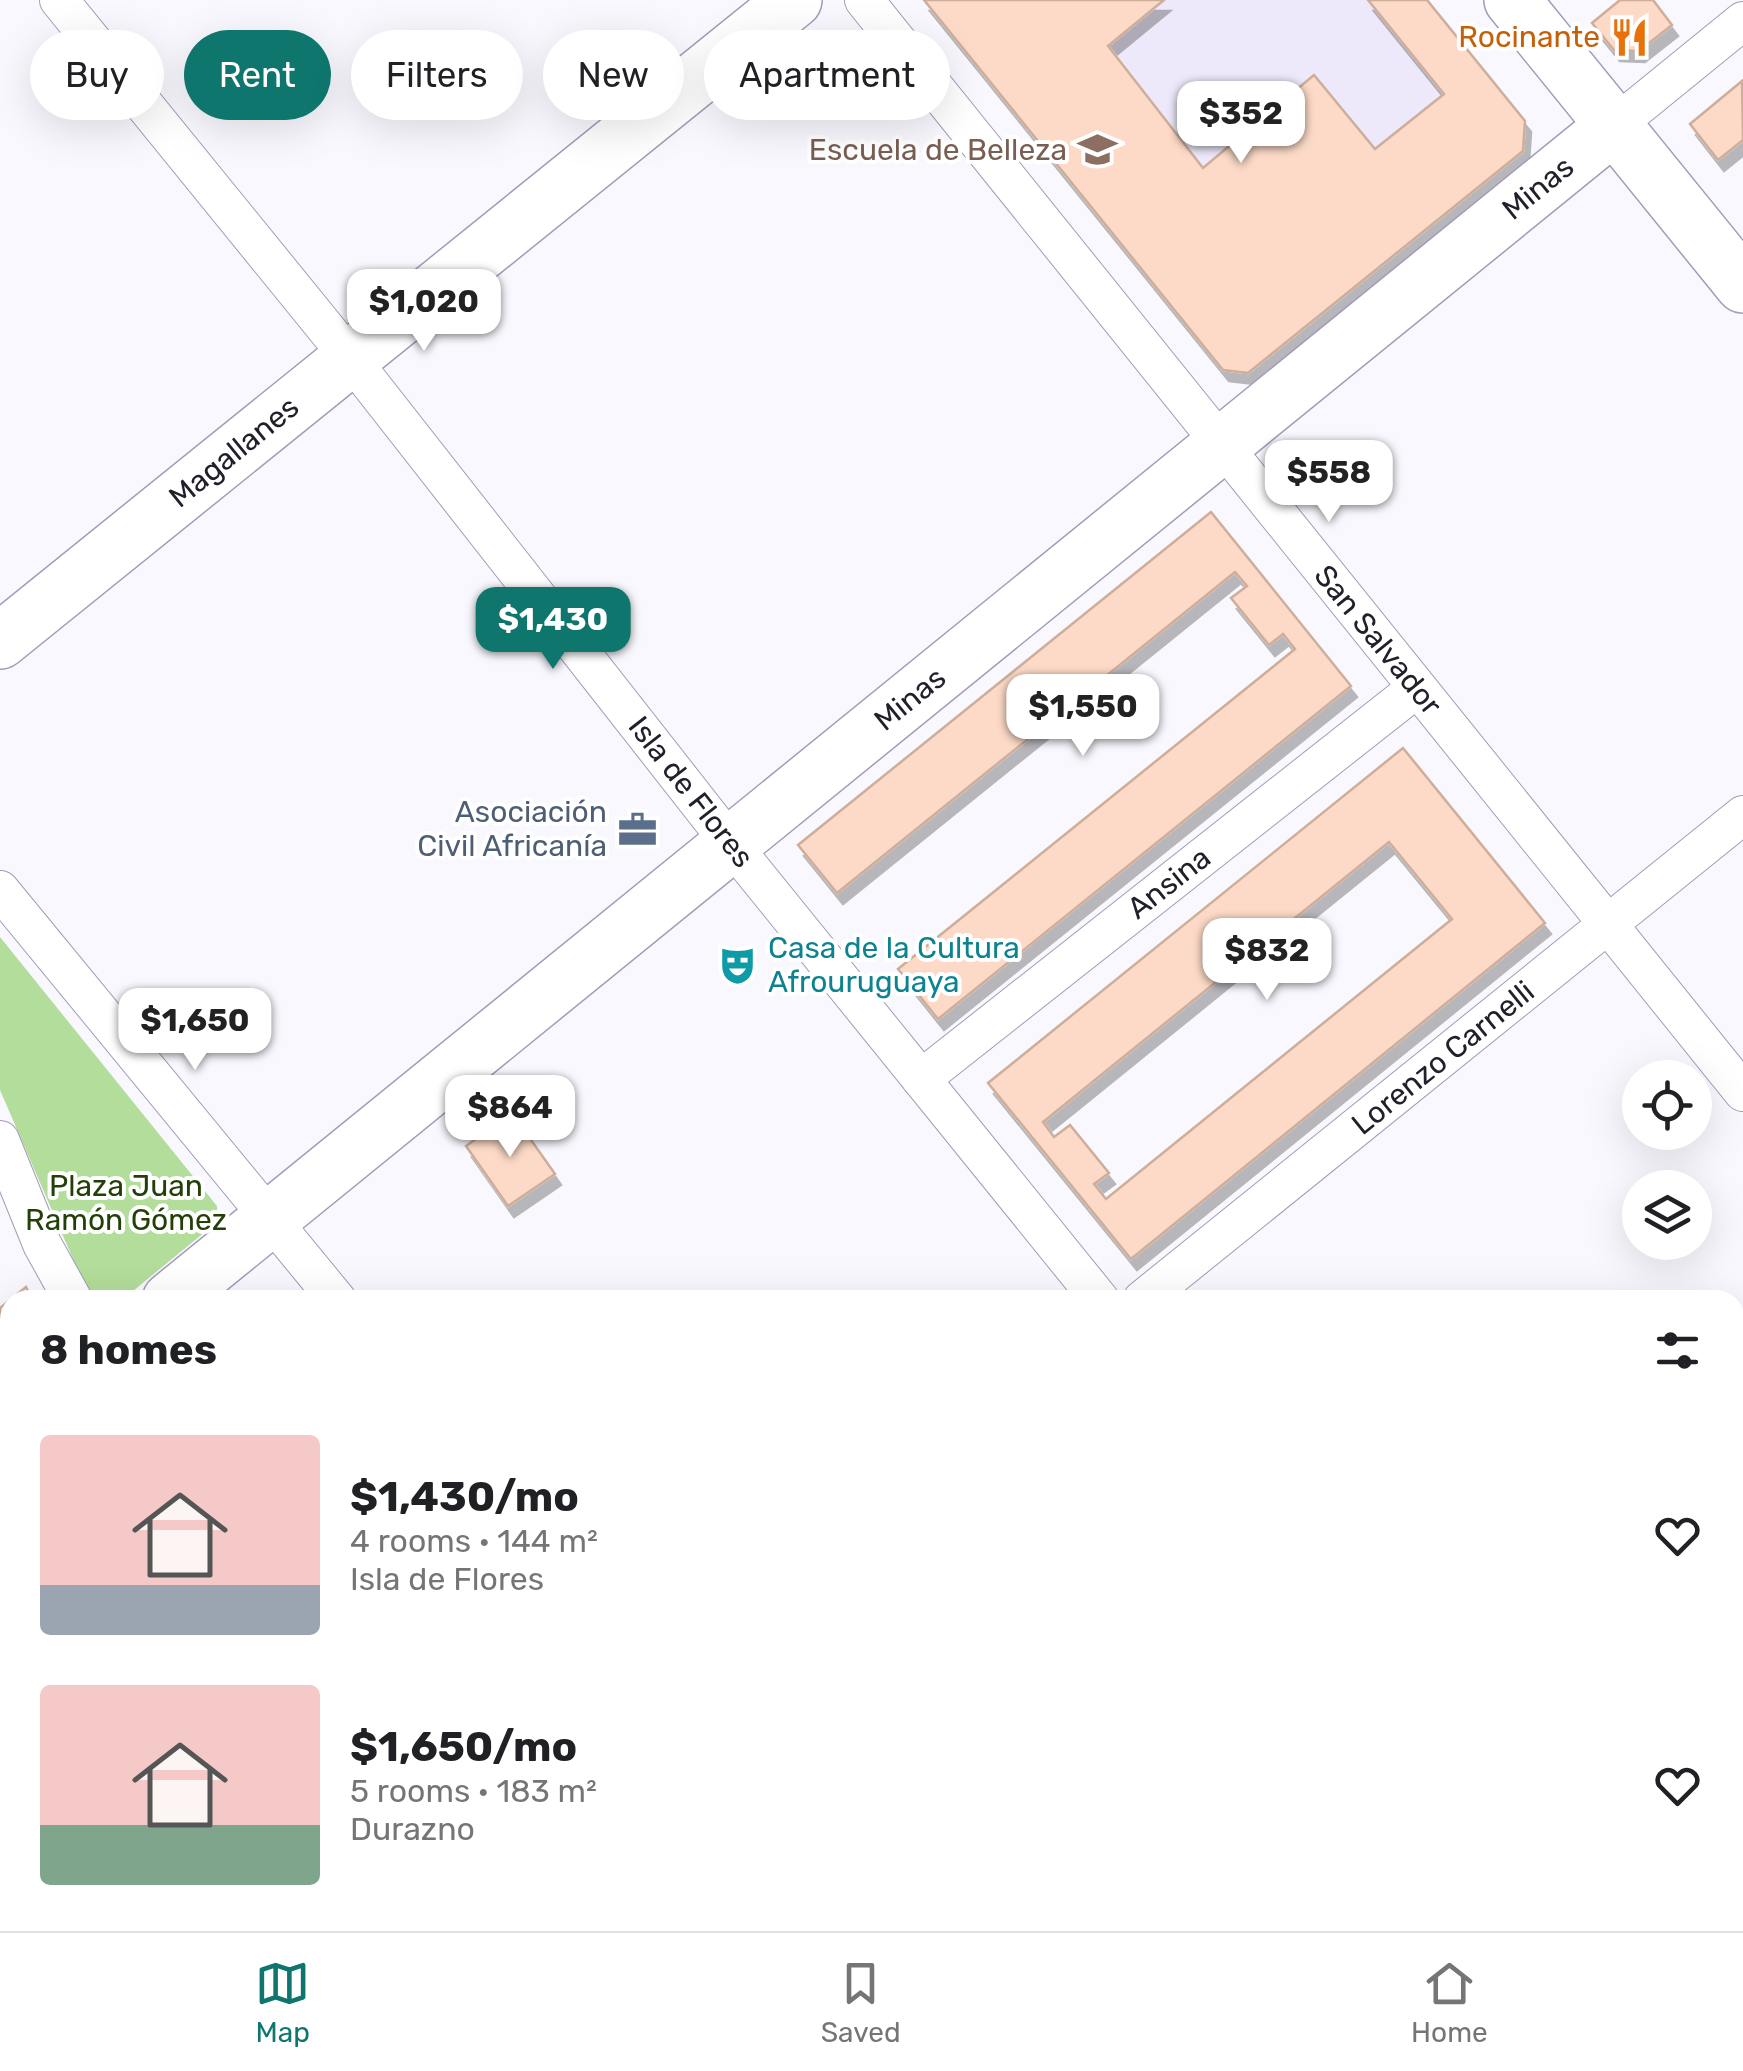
<!DOCTYPE html>
<meta charset="utf-8">
<style>
body{margin:0;font-family:Rubik,sans-serif;background:#f6f6f6;color:#202124;height:100vh;display:flex;flex-direction:column;font-size:38px;white-space:nowrap}
*{box-sizing:border-box;margin:0}
p{font-size:32px;color:#757577}
.icon{flex:none;width:55px;height:55px;fill:none;stroke:currentColor;stroke-width:2;stroke-linecap:round;stroke-linejoin:round}
.map{position:relative;flex:1;overflow:hidden}
.sheet{position:absolute;left:0px;top:1290px;width:1745px;height:642px;display:flex;flex-direction:column;background:#fff;border-radius:30px 30px 0 0;box-shadow:0 10px 40px #0002}
.sheet>*{flex:none}
.top-card{position:absolute;left:30px;top:30px;width:1000px;height:90px;display:flex;gap:20px}
.fabs{position:absolute;left:1622px;top:1060px;display:grid;gap:20px}
.fabs a{display:grid;place-items:center;width:90px;height:90px;border-radius:50%;background:#fff;box-shadow:0 10px 40px #0002;font-size:50px}
.price{position:absolute;translate:-50% -85px;padding:0 22px;border-radius:20px;background:#fff;color:#222;font-size:32px;line-height:65px;filter:drop-shadow(0 2px 5px #0008)}
.price::after{content:'';position:absolute;left:50%;top:60px;width:30px;height:22px;margin-left:-15px;background:inherit;clip-path:polygon(0 0,100% 0,50% 100%)}
.price.selected{background:#0f766e;color:#fff}
ul{padding:0;list-style:none}
li{display:flex;align-items:center;gap:30px;height:250px;padding:0 40px}
li span{display:grid;place-items:center;flex:none;width:280px;height:200px;border-radius:10px;color:#555}
li>.icon{margin-inline-start:auto}
span .icon{width:120px;height:120px;fill:#fffc;stroke-width:1}
li b{font-size:42px}
h2{display:flex;justify-content:space-between;align-items:center;height:120px;padding:0 40px;font-size:42px}
.tag{padding:0 35px;border-radius:45px;background:#fff;box-shadow:0 10px 40px #0002;font-size:35px;line-height:90px}
.tag.selected{background:#0f766e;color:#fff}
.dock{display:flex;justify-content:space-around;align-items:center;height:140px;border-top:2px solid #e0e0e0;background:#fff;font-size:28px;color:#757577}
.dock a{display:grid;justify-items:center;gap:5px}
.dock .selected{color:#0f766e}
.map>svg:first-child{display:block}
.built{fill:#ede9fa}
.green{fill:#b3dd9b}
.building{fill:#fcdac7;stroke:#ceae9b;stroke-width:2.5;fill-rule:evenodd;filter:url(#shadow)}
.lines{fill:none;stroke-linecap:round;stroke-linejoin:round}
.street-casing{stroke:#a39bba;stroke-width:40}
.secondary-casing{stroke:#a39bba;stroke-width:58}
.street{stroke:#fff;stroke-width:38}
.secondary{stroke:#fff;stroke-width:55}
.labels{text-anchor:middle;stroke-width:8;stroke-linejoin:round;paint-order:stroke}
.food-label{font-size:30px;fill:#c56008;stroke:#fff;text-anchor:end}
.education-label{font-size:30px;fill:#785e54;stroke:#fff;text-anchor:end}
.street-label{font-size:30px;fill:#221f2b;stroke:#fff}
.service-label{font-size:30px;fill:#4e5e75;stroke:#fff;text-anchor:end}
.culture-label{font-size:30px;fill:#0d838f;stroke:#fff;text-anchor:start}
.park-label{font-size:30px;fill:#224008;stroke:#fff}
</style>
<div class="map">
<svg width="1743" height="1931" viewBox="0 0 1743 1931">
<defs>
<filter id="shadow"><feDropShadow dx="6" dy="11" stdDeviation="0" flood-color="#0004"/></filter>
</defs>
<rect width="100%" height="100%" fill="#f9f8fe"/>
<polygon class="built" points="924,0 1427,0 1525,121 1523,151 1248,373 1223,370"/>
<polygon class="green" points="0,937 217,1206 217,1219 211,1227 122,1300 92,1300 89,1296 0,1090"/>
<g class="building">
<polygon points="924,0 1164,0 1108,46 1203,168 1314,75 1375,149 1444,94 1368,0 1427,0 1525,121 1523,151 1248,373 1223,370"/>
<polygon points="1620,0 1653,0 1672,25 1639,51 1614,50 1592,23"/>
<polygon points="1742,81 1743,140 1718,160 1690,124"/>
<polygon points="1211,512 1351,686 938,1019 898,969 1295,649 1283,634 1269,645 1231,598 1247,586 1235,572 837,893 798,845"/>
<path d="M1403 748 1545 923 1131 1259 988 1083ZM1389 842 1452 919 1106 1199 1094 1184 1109 1173 1070 1125 1054 1137 1043 1122Z"/>
<polygon points="512,1113 555,1174 508,1206 466,1146"/>
<polygon points="26,1287 32,1300 10,1300 10,1370 0,1378 0,1308"/>
<polygon points="1743,1909 1743,1931 1716,1931 1726,1922 1735,1922 1735,1915"/>
</g>
<g class="lines">
<defs>
<g id="street">
<polyline points="59,0 350,358 731,844 1100,1300"/>
<polyline points="864,0 1743,1092"/>
<polyline points="1614,126 1743,21"/>
<polyline points="0,890 337,1300"/>
<polyline points="921,1079 1417,688"/>
<polyline points="0,1140 42,1244 73,1300"/>
<polyline points="1142,1300 1743,815"/>
<polyline points="1735,1848 1743,1841"/>
<polyline points="397,1922 400,1931"/>
<polyline points="843,1922 850,1931"/>
<polyline points="361,1931 370,1922"/>
<polyline points="1632,1931 1642,1922"/>
</g>
<g id="secondary">
<polyline points="1512,0 1743,285"/>
<polyline points="0,641 794,0"/>
<polyline points="170,1300 1614,126"/>
<polyline points="0,1437 10,1429"/>
<polyline points="0,1924 6,1931"/>
</g>
</defs>
<use href="#street" class="street-casing"/>
<use href="#secondary" class="secondary-casing"/>
<use href="#street" class="street"/>
<use href="#secondary" class="secondary"/>
</g>
<defs>
<symbol id="restaurant-bare" viewBox="-9 -9 18 18"><path d="M-5-6h1v4h1v-4h1v4h1v-4h1v5L-1.5 .5V6h-2V.5L-5-1ZM5-6V6H3V1.5H1.5Q1.5-4 5-6Z" fill="#e8710a" stroke="#fff" stroke-width="2.5" paint-order="stroke"/></symbol>
<symbol id="school-bare" viewBox="-9 -9 18 18"><path d="M0-5L7-2L0 1L-7-2ZM-4 1L0 2.5L4 1V4Q0 6-4 4Z" fill="#8d6e63" stroke="#fff" stroke-width="2.5" paint-order="stroke"/></symbol>
<symbol id="office-bare" viewBox="-9 -9 18 18"><path d="M-6-3h4V-5.5h4V-3h4V5H-6ZM-1-4.5V-3h2v-1.5ZM-6 0V1H6V0Z" fill="#5c6f8a" stroke="#fff" stroke-width="2.5" paint-order="stroke"/></symbol>
<symbol id="theatre-bare" viewBox="-9 -9 18 18"><path d="M-5-5.5Q0-4 5-5.5V0Q5 5 0 6Q-5 5-5 0ZM-3.3-2.5H-1v1.5H-3.3ZM1-2.5H3.3v1.5H1ZM-2.8 1Q0 5.5 2.8 1Z" fill="#0f9aa8" stroke="#fff" stroke-width="2.5" paint-order="stroke"/></symbol>
</defs>
<g fill-rule="evenodd">
<use href="#restaurant-bare" x="1602" y="10" width="55" height="55"/>
<use href="#school-bare" x="1070" y="122" width="55" height="55"/>
<use href="#office-bare" x="610" y="802" width="55" height="55"/>
<use href="#theatre-bare" x="710" y="938" width="55" height="55"/>
</g>
<g class="labels">
<g class="food-label">
<text x="1600" y="47">Rocinante</text>
</g>
<g class="education-label">
<text x="1067" y="160">Escuela de Belleza</text>
</g>
<g class="street-label">
<text transform="translate(1538 188) rotate(-39)" y="10">Minas</text>
<text transform="translate(234 452) rotate(-39)" y="10">Magallanes</text>
<text transform="translate(1378 640) rotate(51)" y="10">San Salvador</text>
<text transform="translate(910 699) rotate(-39)" y="10">Minas</text>
<text transform="translate(691 792) rotate(52)" y="10">Isla de Flores</text>
<text transform="translate(1169 883) rotate(-38)" y="10">Ansina</text>
<text transform="translate(1443 1058) rotate(-39)" y="10">Lorenzo Carnelli</text>
</g>
<g class="service-label">
<text x="607" y="822">Asociación<tspan x="607" dy="34">Civil Africanía</tspan></text>
</g>
<g class="culture-label">
<text x="768" y="958">Casa de la Cultura<tspan x="768" dy="34">Afrouruguaya</tspan></text>
</g>
<g class="park-label">
<text x="126" y="1196">Plaza Juan<tspan x="126" dy="34">Ramón Gómez</tspan></text>
</g>
</g>
</svg>
<div class="fabs">
<a><svg class="icon" aria-label="locate" viewBox="0 0 24 24"><circle cx="12" cy="12" r="6"/><path d="M12 2v4M12 18v4M2 12h4M18 12h4"/></svg></a>
<a><svg class="icon" aria-label="layers" viewBox="0 0 24 24"><path d="M12 4l9 5-9 5-9-5zM3 14l9 5 9-5"/></svg></a>
</div>
<b class="price" style="left:1241px;top:166px">$352</b>
<b class="price" style="left:424px;top:354px">$1,020</b>
<b class="price" style="left:1329px;top:525px">$558</b>
<b class="price selected" style="left:553px;top:672px">$1,430</b>
<b class="price" style="left:1083px;top:759px">$1,550</b>
<b class="price" style="left:1267px;top:1003px">$832</b>
<b class="price" style="left:195px;top:1073px">$1,650</b>
<b class="price" style="left:510px;top:1160px">$864</b>
<div class="top-card">
<a class="tag">Buy</a>
<a class="tag selected">Rent</a>
<a class="tag">Filters</a>
<a class="tag">New</a>
<a class="tag">Apartment</a>
</div>
<section class="sheet">
<h2>8 homes<svg class="icon" aria-label="filters" viewBox="0 0 24 24"><path d="M4 7h16M4 17h16"/><circle cx="9" cy="7" r="2"/><circle cx="15" cy="17" r="2"/></svg></h2>
<ul>
<li><span style="background:linear-gradient(#f6c9c9 75%,#9aa5b1 0)"><svg class="icon" aria-label="home" viewBox="0 0 24 24"><path d="M3 11l9-7 9 7M6 9v11h12V9"/></svg></span><div><b>$1,430/mo</b><p>4 rooms · 144 m²</p><p>Isla de Flores</p></div><svg class="icon" aria-label="heart" viewBox="0 0 24 24"><path d="M12 20l-8-8c-3-5 5-10 8-4 3-6 11-1 8 4z"/></svg></li>
<li><span style="background:linear-gradient(#f6c9c9 70%,#7fa58c 0)"><svg class="icon" aria-label="home" viewBox="0 0 24 24"><path d="M3 11l9-7 9 7M6 9v11h12V9"/></svg></span><div><b>$1,650/mo</b><p>5 rooms · 183 m²</p><p>Durazno</p></div><svg class="icon" aria-label="heart" viewBox="0 0 24 24"><path d="M12 20l-8-8c-3-5 5-10 8-4 3-6 11-1 8 4z"/></svg></li>
</ul>
</section>
</div>
<nav class="dock">
<a class="selected"><svg class="icon" aria-label="map" viewBox="0 0 24 24"><path d="M3 6l6-2 6 2 6-2v14l-6 2-6-2-6 2zM9 4v14M15 6v14"/></svg>Map</a>
<a><svg class="icon" aria-label="saved" viewBox="0 0 24 24"><path d="M7 4h10v16l-5-4-5 4z"/></svg>Saved</a>
<a><svg class="icon" aria-label="home" viewBox="0 0 24 24"><path d="M3 11l9-7 9 7M6 9v11h12V9"/></svg>Home</a>
</nav>
